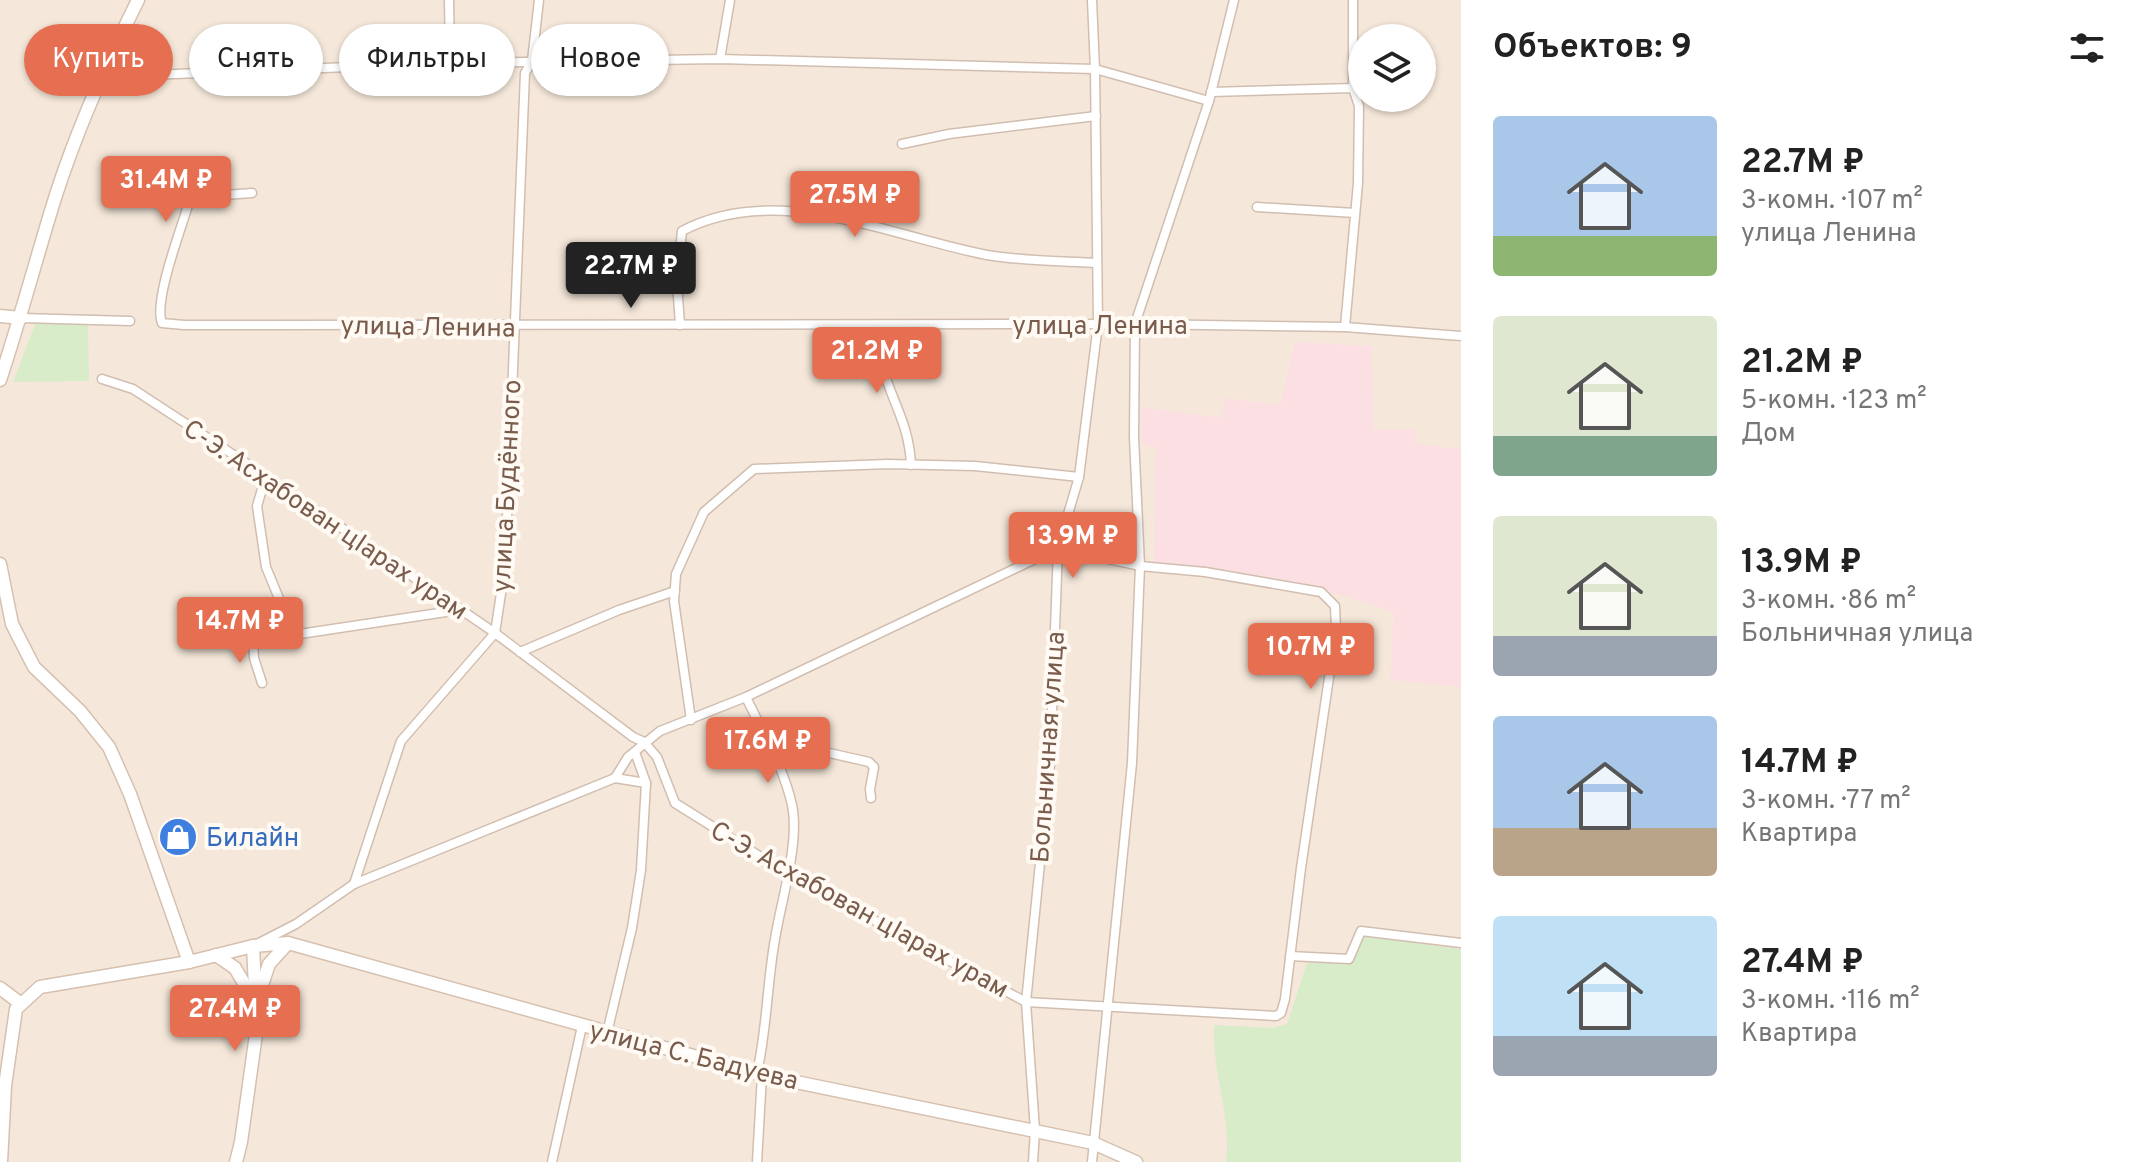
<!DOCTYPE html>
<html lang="ru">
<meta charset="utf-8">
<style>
body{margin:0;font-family:Overpass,sans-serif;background:#f2f2f2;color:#222;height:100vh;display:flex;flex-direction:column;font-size:30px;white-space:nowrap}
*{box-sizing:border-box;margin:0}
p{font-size:26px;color:#767676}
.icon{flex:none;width:44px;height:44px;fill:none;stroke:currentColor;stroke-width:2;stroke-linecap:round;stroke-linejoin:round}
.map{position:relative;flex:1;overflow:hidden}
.details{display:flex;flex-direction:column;background:#fff;width:680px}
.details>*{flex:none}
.hud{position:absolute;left:24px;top:24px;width:760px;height:72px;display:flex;gap:16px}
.controls{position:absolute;left:1348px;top:24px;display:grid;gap:16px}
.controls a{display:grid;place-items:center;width:88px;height:88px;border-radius:50%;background:#fff;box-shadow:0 2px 6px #0004;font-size:40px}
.price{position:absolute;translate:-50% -68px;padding:0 18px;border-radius:8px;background:#e76f51;color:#fff;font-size:26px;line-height:52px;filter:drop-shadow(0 2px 4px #0008)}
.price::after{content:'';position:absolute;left:50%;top:48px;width:24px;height:18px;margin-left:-12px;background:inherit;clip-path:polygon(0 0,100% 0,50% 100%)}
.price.selected{background:#222;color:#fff}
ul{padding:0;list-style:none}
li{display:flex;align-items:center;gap:24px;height:200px;padding:0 32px}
li span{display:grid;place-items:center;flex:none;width:224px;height:160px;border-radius:8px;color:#555}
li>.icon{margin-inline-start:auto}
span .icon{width:96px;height:96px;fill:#fffc;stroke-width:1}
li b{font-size:34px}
h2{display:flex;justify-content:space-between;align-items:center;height:96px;padding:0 32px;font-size:34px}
.chip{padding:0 28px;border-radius:36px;background:#fff;box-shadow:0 2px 6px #0004;font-size:28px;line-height:72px}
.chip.selected{background:#e76f51;color:#fff}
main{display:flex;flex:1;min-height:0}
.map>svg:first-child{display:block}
.residential{fill:#f5e8da;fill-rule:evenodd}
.medical{fill:#fbdfe3}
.green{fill:#d8ecc9}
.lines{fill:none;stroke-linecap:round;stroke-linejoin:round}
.street-casing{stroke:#d1beb0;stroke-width:11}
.secondary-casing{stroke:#d6c0b0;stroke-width:15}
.street{stroke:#fff;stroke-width:8}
.secondary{stroke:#fff;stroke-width:12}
.labels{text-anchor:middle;stroke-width:8;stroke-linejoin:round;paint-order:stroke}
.street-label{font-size:26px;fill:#7a5c4d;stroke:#fffaf3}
.shop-label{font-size:26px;fill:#366cbe;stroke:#fffaf3;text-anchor:start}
</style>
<main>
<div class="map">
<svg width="1461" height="1162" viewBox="0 0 1461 1162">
<rect width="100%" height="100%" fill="#fdf6ec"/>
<path class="residential" d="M0 0H1461V1162H0ZM1362 38H1422V98H1362Z"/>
<polygon class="medical" points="1295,342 1372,346 1373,429 1416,430 1414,444 1461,449 1461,687 1390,680 1394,612 1346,596 1293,585 1154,566 1156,447 1142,445 1140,407 1222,418 1225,398 1280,405"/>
<g class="green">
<polygon points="37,319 88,321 89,381 13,382"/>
<path d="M1364 936 1461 949V1162H1226C1232 1116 1211 1071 1214 1025L1272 1028 1287 1024 1307 963H1353Z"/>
</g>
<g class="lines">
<defs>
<g id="street">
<polyline points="449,0 450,63"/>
<polyline points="1353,0 1353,88"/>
<polyline points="720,59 730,0"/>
<polyline points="100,77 450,63 720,59 1095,69 1209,101"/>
<polyline points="1211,92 1353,88 1359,106 1358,183 1345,327"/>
<polyline points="902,144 949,134 1096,116"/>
<path d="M252 193 212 196 189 202C182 227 153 301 162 323L184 325 1135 324 1345 327 1461 336"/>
<polyline points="1257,207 1355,213"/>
<polyline points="21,318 130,321"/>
<path d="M680 325 677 283 682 231C777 181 889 236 987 255 1022 261 1061 261 1097 263"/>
<path d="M880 325C880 337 878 351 881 362 891 401 909 422 911 465"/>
<polyline points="102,379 133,389 266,476 495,633 633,737 644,742 657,757 675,803 788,874 1026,1002 1276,1016 1281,1013 1285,999 1301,868 1336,630 1335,606 1321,592 1205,572 1140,566 1058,548 746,697 660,731 628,757 615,778 354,884 296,924 257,944"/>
<polyline points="266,476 257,506 266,567 280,601"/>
<polyline points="251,633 253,641 459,610"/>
<polyline points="253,641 254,658 262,683"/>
<polyline points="520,652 619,610 675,591"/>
<path d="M746 697C762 731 784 768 792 805 800 842 781 901 775 939 767 983 767 1029 757 1073"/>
<polyline points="691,720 674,601 676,574 704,512 754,469 888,464 975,466 1079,477"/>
<polyline points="772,751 794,745 869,762 874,767 870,789 871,798"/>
<polyline points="615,778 646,783"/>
<polyline points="354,884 401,741 495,633 505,567 525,73 532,61 539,0"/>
<polyline points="1290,956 1349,959 1361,931 1461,943"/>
<polyline points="607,1033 632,928 641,870 646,783 635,752"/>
<polyline points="552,1162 582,1026"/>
<polyline points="757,1162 762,1075"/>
<polyline points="1033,1162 1035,1130 1026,1002 1050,764 1058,548 1079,477 1098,324 1095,69 1092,0"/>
<polyline points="1092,1162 1132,763 1140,566 1134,437 1135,324 1209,101 1234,0"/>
</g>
<g id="secondary">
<polyline points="0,316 21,318"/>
<path d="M0 380C20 320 36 259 55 198 77 129 106 64 138 0"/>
<polyline points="0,564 12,624 34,667 80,711 109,747 130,794 189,962"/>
<polyline points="216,955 235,968 252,997"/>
<polyline points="0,988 20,1003"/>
<polyline points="258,997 269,964 288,943"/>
<polyline points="1,1162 5,1086 16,1009 40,987 189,962 253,946 288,943 762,1075 1093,1143 1136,1162"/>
<polyline points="236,1162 241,1142 257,1027 253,946"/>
</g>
</defs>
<use href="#street" class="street-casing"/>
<use href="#secondary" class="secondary-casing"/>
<use href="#street" class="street"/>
<use href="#secondary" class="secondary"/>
</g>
<defs>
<symbol id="shop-disc" viewBox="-11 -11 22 22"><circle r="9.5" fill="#3f7fe0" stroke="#fffaf3"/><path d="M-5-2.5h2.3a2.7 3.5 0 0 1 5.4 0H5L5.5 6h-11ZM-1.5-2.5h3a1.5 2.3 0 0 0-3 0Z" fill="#fff"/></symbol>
</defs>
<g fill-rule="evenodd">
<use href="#shop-disc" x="156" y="815" width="44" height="44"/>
</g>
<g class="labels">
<g class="street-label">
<text x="1100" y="334">улица Ленина</text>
<text transform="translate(428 326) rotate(1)" y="9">улица Ленина</text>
<text transform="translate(506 486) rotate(-87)" y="9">улица Будённого</text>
<text transform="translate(326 519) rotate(34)" y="9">С-Э. Асхабован цIарах урам</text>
<text transform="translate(1047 747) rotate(-86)" y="9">Больничная улица</text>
<text transform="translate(860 909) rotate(29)" y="9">С-Э. Асхабован цIарах урам</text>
<text transform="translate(694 1055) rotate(14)" y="9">улица С. Бадуева</text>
</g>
<g class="shop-label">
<text x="206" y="846">Билайн</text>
</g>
</g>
</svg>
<div class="controls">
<a><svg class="icon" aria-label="layers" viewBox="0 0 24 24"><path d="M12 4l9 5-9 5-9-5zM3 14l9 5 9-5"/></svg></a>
</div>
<b class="price" style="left:166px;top:224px">31.4M ₽</b>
<b class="price" style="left:855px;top:239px">27.5M ₽</b>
<b class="price selected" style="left:631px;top:310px">22.7M ₽</b>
<b class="price" style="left:877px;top:395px">21.2M ₽</b>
<b class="price" style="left:1073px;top:580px">13.9M ₽</b>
<b class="price" style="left:240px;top:665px">14.7M ₽</b>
<b class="price" style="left:1311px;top:691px">10.7M ₽</b>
<b class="price" style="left:768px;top:785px">17.6M ₽</b>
<b class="price" style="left:235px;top:1053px">27.4M ₽</b>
<div class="hud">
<a class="chip selected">Купить</a>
<a class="chip">Снять</a>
<a class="chip">Фильтры</a>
<a class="chip">Новое</a>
</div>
</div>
<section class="details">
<h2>Объектов: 9<svg class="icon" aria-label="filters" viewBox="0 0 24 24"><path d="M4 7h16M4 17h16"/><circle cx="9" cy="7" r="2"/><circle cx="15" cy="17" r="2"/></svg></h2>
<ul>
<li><span style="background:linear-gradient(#a9c7e8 75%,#8fb573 0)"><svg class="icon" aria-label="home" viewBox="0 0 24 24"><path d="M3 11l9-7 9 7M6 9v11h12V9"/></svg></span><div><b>22.7M ₽</b><p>3-комн. · 107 m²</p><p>улица Ленина</p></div></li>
<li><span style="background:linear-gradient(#dfe7d0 75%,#7fa58c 0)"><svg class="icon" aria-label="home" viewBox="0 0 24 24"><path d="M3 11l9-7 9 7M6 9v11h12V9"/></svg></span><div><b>21.2M ₽</b><p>5-комн. · 123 m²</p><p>Дом</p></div></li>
<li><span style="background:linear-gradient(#dfe7d0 75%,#9aa5b1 0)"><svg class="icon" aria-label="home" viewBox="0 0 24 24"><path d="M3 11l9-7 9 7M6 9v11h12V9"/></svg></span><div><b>13.9M ₽</b><p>3-комн. · 86 m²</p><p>Больничная улица</p></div></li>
<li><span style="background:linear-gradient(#a9c7e8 70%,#b9a48a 0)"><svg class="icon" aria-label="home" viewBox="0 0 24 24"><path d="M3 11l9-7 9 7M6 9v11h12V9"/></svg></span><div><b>14.7M ₽</b><p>3-комн. · 77 m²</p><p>Квартира</p></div></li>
<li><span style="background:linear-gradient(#bfe0f5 75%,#9aa5b1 0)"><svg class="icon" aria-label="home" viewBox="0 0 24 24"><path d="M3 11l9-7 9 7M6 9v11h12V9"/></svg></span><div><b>27.4M ₽</b><p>3-комн. · 116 m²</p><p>Квартира</p></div></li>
</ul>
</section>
</main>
